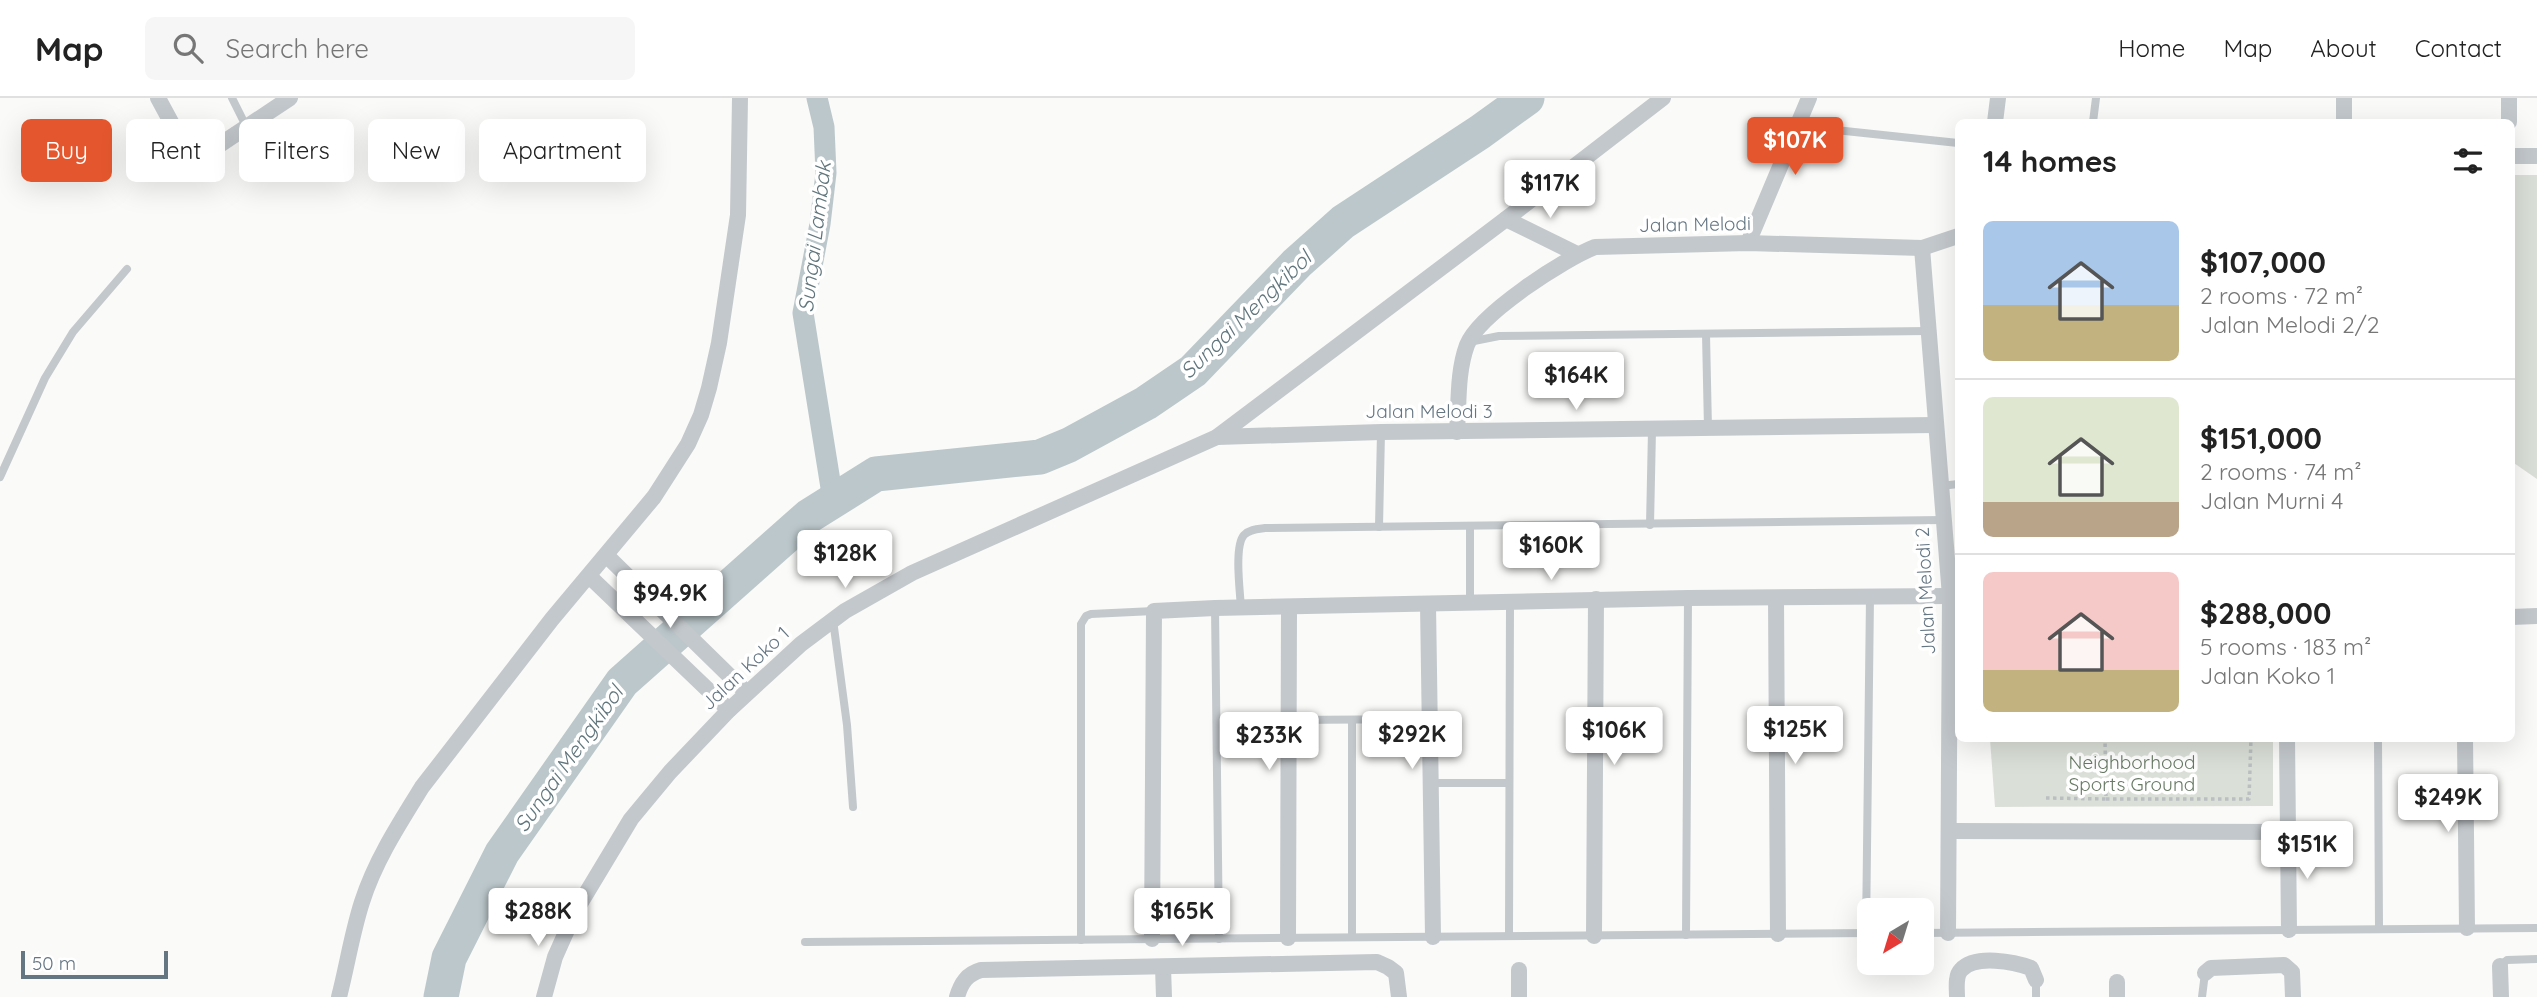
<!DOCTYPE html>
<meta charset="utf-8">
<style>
body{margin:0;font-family:Quicksand,sans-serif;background:#f6f6f6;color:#222;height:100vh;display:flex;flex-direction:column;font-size:26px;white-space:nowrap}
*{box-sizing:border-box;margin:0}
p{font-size:23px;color:#767676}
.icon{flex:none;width:38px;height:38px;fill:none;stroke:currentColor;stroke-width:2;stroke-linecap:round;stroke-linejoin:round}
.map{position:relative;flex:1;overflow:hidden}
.sheet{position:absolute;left:1955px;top:21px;width:560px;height:623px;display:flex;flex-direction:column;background:#fff;border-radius:10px;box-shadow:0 7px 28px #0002}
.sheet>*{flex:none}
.hud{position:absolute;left:21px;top:21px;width:665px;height:63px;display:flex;gap:14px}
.needle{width:46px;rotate:218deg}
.controls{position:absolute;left:1857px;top:800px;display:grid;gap:14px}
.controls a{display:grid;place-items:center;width:77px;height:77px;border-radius:10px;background:#fff;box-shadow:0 7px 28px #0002;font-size:35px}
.scale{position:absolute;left:21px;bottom:18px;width:147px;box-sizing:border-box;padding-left:7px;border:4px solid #657683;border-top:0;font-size:19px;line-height:24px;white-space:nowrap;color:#657683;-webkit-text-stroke:5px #fff;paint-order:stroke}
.price{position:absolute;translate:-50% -60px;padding:0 16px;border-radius:7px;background:#fff;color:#222;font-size:23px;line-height:46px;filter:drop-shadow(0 2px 4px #0008)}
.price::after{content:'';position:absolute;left:50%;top:42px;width:21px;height:16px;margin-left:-10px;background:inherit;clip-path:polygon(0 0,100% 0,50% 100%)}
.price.current{background:#e4572e;color:#fff}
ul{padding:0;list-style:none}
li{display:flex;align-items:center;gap:21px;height:175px;padding:0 28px}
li+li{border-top:2px solid #e0e0e0}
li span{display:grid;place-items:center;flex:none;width:196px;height:140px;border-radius:10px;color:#555}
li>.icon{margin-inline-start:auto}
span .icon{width:84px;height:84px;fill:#fffc;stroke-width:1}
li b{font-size:30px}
h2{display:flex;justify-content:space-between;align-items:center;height:84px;padding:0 28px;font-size:30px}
.tag{padding:0 24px;border-radius:10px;background:#fff;box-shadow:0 7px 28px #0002;font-size:24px;line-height:63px}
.tag.current{background:#e4572e;color:#fff}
header{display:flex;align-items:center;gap:42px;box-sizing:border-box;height:98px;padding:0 35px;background:#fff;border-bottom:2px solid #e0e0e0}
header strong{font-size:33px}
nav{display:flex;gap:38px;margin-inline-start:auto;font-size:24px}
.search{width:490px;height:63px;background:#f6f6f6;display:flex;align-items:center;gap:18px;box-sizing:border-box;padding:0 24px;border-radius:10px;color:#767676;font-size:26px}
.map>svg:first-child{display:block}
.green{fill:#dadfd7}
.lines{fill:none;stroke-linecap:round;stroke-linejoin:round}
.canal{stroke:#bbc7cb;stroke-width:21}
.river{stroke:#bbc7cb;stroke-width:35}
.path{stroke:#bbbfc2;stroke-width:3.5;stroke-dasharray:3.5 3.5;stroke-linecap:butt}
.service{stroke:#c3c8cc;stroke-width:8}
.minor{stroke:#c3c8cc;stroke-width:16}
.labels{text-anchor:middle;stroke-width:7;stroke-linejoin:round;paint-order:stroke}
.street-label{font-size:19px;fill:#657683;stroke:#fff}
.park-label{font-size:19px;fill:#687a64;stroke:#fff}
.water-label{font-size:21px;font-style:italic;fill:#60757c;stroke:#fff}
</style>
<header>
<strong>Map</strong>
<div class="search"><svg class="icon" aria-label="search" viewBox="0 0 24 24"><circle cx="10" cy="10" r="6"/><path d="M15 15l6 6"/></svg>Search here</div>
<nav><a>Home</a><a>Map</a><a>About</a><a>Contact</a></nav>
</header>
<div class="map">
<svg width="2537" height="899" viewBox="0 0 2537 899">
<rect width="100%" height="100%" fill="#fafaf8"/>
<g class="green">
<polygon points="2511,77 2537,77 2537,381 2511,363"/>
<polygon points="1990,641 2273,641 2273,708 1995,709"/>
</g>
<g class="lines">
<polyline class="canal" points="817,0 824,29 826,75 820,126 803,215 833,402"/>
<polyline class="river" points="441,899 449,860 502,755 622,584 809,418 876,376 1040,359 1069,347 1146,305 1193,273 1297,165 1343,124 1480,34 1527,0"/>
<g class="path">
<polyline points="2046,700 2106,701 2105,641"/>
<polyline points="2106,701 2249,701 2251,640"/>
</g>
<g class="service">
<polyline points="232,0 246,28"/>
<polyline points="2093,24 2096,0"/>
<polyline points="1798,28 1958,45"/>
<polyline points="1706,236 1708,331"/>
<polyline points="1469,244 1499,238 1928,233"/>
<polyline points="0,379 45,280 73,234 127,171"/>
<polyline points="1941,388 1958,386"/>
<polyline points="1650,427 1652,332"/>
<polyline points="1470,428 1470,505"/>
<polyline points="1379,429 1381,334"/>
<polyline points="1215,510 1219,841"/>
<path d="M1241 510C1240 493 1234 448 1244 437 1250 431 1258 431 1265 430L1943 422"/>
<polyline points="833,522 847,627 853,709"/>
<polyline points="1289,622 1430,621"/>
<polyline points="2378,640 2379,831"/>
<polyline points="1431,685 1509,685"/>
<polyline points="1866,835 1870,499"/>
<polyline points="1922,835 2537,830"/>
<polyline points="1686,837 1688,500"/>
<polyline points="1509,838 1510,504"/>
<polyline points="1352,839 1352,622"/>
<polyline points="1081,842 1081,526 1086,518 1091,516 1154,513"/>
<polyline points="805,844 1869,835"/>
<polyline points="2500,868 2507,862 2537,861"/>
<polyline points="2036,882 2036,899"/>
<polyline points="2202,899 2205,875"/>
</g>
<g class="minor">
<polyline points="158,0 185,50 196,59 206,56 290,0"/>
<polyline points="2344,0 2344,24"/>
<polyline points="1995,24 1998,0"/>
<polyline points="2509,24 2509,0"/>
<polyline points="2511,58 2537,58"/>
<polyline points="1506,121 1577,156"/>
<polyline points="1748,145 1809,0"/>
<polyline points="1922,150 1950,498 1948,835"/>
<path d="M1457 334C1459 306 1457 274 1467 247 1479 216 1564 161 1595 149L1748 145 1922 150 1958 138"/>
<polyline points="1217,339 1381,334 1935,327"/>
<polyline points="607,458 746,594"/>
<polyline points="589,478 729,612"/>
<polyline points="1776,500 1778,836"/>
<polyline points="1428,506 1433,839"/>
<polyline points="2511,519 2537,518"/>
<polyline points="2287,640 2289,832"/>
<polyline points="2465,640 2467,830"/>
<polyline points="1949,733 2288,734"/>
<polyline points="1594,838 1596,501"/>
<polyline points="1288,840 1289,509"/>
<polyline points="1152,841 1154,513 1215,510 1688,500 1950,498"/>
<polyline points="2500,868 2501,899"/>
<polyline points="1163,869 1164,899"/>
<polyline points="1519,872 1519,899"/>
<polyline points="2205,875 2211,870 2284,867 2292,874 2293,899"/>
<path d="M339 899C347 868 352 835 362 804 375 763 399 726 422 689L552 521 654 399 688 346 701 317 709 290 719 245 738 117 740 0"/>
<polyline points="544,899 555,859 575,814 631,721 670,674 729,612 801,546 845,513 912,475 1217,339 1506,121 1663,0"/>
<path d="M957 899C961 885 967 876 981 872L1377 864 1388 869 1396 875 1399 899"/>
<path d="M1957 899C1957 891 1955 878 1961 872 1975 856 2015 864 2031 870L2036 882"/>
<polyline points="2117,899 2117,884"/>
</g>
</g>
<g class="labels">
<g class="street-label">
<text transform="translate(1695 126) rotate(-1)" y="7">Jalan Melodi</text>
<text x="1429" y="320">Jalan Melodi 3</text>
<text transform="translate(1925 493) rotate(-93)" y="7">Jalan Melodi 2</text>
<text transform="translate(745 570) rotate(-43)" y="7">Jalan Koko 1</text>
</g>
<g class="park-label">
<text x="2132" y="671">Neighborhood<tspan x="2132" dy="22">Sports Ground</tspan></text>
</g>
<g class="water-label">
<text transform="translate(815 139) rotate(-83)" y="7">Sungai Lambak</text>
<text transform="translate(1246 217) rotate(-44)" y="7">Sungai Mengkibol</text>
<text transform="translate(569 661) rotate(-55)" y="7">Sungai Mengkibol</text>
</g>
</g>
</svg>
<div class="controls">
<a><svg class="needle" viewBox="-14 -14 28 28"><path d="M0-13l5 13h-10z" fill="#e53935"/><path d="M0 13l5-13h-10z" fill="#767676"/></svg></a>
</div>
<div class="scale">50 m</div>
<b class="price current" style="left:1795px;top:79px">$107K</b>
<b class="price" style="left:1550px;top:122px">$117K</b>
<b class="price" style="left:1576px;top:314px">$164K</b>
<b class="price" style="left:1551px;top:484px">$160K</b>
<b class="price" style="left:845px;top:492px">$128K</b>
<b class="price" style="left:670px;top:532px">$94.9K</b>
<b class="price" style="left:1795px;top:668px">$125K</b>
<b class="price" style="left:1614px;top:669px">$106K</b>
<b class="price" style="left:1412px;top:673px">$292K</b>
<b class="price" style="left:1269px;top:674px">$233K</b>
<b class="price" style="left:2448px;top:736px">$249K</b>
<b class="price" style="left:2307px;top:783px">$151K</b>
<b class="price" style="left:538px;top:850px">$288K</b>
<b class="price" style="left:1182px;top:850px">$165K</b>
<div class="hud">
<a class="tag current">Buy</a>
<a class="tag">Rent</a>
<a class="tag">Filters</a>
<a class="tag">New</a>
<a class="tag">Apartment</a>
</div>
<section class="sheet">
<h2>14 homes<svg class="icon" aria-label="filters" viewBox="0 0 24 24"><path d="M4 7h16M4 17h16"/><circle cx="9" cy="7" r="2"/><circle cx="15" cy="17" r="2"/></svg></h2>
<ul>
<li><span style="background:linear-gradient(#a9c7e8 60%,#c2b280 0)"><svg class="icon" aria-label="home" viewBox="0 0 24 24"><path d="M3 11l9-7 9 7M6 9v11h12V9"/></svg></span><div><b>$107,000</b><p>2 rooms · 72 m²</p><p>Jalan Melodi 2/2</p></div></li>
<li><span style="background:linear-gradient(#dfe7d0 75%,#b9a48a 0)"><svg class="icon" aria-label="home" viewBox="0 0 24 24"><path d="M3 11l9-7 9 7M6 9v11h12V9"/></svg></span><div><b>$151,000</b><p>2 rooms · 74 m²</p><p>Jalan Murni 4</p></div></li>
<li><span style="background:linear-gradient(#f6c9c9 70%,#c2b280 0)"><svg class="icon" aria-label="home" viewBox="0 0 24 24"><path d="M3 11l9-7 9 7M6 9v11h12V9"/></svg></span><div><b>$288,000</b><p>5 rooms · 183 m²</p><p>Jalan Koko 1</p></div></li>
</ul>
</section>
</div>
